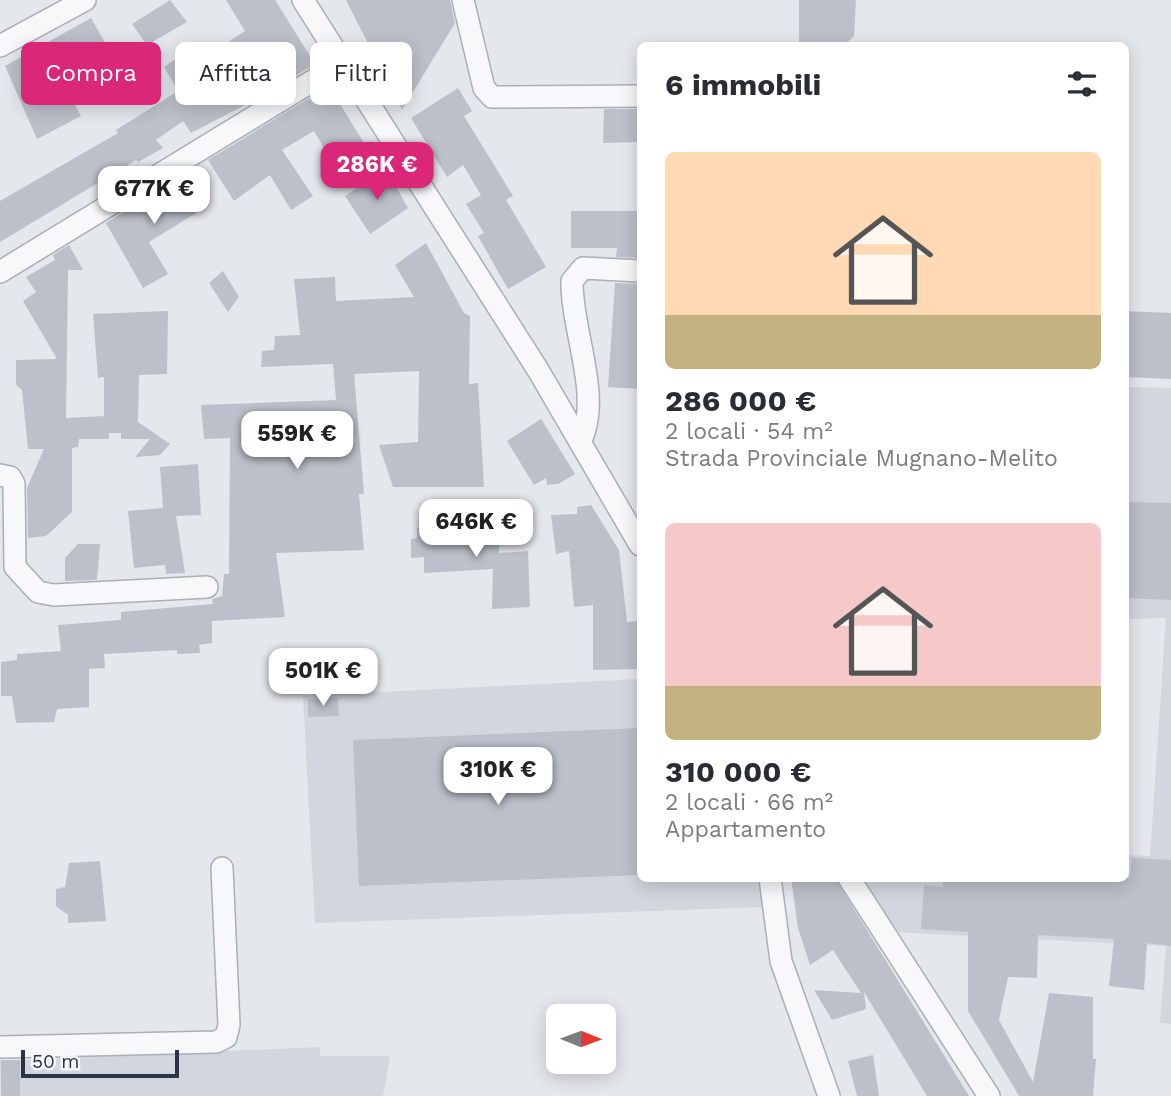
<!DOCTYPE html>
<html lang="it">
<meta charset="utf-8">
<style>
body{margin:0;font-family:"Work Sans",sans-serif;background:#f2f2f3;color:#2b2b33;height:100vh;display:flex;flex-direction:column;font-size:26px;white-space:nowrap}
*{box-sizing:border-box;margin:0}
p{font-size:23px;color:#7c7c81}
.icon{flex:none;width:38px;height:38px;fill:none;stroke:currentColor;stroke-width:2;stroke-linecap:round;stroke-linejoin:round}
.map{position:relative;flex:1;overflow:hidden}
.side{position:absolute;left:637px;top:42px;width:492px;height:840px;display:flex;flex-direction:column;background:#fff;border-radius:10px;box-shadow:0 4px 18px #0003}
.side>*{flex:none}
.hud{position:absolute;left:21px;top:42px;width:511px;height:63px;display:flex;gap:14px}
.needle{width:46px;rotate:91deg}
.tools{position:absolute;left:546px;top:1004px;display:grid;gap:14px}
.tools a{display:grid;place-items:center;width:70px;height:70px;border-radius:10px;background:#fff;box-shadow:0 4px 18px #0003;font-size:35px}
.scale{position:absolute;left:21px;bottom:18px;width:158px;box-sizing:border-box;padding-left:7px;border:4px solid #2b3445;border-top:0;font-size:19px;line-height:24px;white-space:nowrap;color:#2b3445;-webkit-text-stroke:5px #f4f6f9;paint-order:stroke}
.price{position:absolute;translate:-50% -60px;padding:0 16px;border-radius:14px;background:#fff;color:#222;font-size:23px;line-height:46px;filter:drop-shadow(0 2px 4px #0008)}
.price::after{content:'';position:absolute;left:50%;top:42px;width:21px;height:16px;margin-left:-10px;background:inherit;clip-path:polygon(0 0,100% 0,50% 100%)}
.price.on{background:#db2777;color:#fff}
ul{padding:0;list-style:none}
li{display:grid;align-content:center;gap:14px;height:371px;padding:0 28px}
li span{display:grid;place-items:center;height:217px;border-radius:10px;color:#555}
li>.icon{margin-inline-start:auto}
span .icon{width:126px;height:126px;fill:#fffc;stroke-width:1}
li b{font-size:30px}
h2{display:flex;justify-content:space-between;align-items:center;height:84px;padding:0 28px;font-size:30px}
.tag{padding:0 24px;border-radius:10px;background:#fff;box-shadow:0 4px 18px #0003;font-size:24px;line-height:63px}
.tag.on{background:#db2777;color:#fff}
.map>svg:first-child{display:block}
.built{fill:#d2d6de}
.building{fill:#bbc0ca}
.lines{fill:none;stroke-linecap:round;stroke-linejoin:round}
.street-casing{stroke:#a9aeb7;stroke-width:24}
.street{stroke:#f7f8fa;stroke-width:21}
</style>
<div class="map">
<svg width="1171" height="1096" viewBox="0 0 1171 1096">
<rect width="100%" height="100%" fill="#e4e7ec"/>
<g class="built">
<polygon points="1125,387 1171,388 1171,1024 1160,1023 1166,946 894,932 860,879 1125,878 1125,855 1150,856 1166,618 1125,619"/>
<polygon points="640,679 640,878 761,879 766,907 315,923 303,696"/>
<polygon points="320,1047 320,1056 390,1056 383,1096 1,1096 0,1061"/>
</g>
<g class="building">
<polygon points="170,0 187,22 147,45 132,24"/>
<polygon points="226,0 275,0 315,64 262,96 191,133 183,121 156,140 163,148 138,162 136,160 0,242 0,201 118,133 116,130 178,91 164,67 201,42 210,54 245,31"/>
<polygon points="346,0 450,0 455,23 402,110"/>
<polygon points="799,0 856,0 854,36 844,46 799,46"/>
<polygon points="91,18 116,62 66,89 81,116 37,139 5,66"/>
<polygon points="329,86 364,143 332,162 314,131 282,150 313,196 291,210 270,175 234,201 208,160"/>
<polygon points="458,88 472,111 464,116 513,196 506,200 546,267 508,289 478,236 484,233 466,204 481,195 463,165 447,177 411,118"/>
<polygon points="604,109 639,109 640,142 603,143"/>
<polygon points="386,169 408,208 370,234 345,196"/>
<polygon points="184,175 209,205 149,242 168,274 143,288 106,223"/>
<polygon points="571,211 640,211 640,258 616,257 617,248 571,248"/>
<polygon points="426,243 464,313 470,316 469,384 478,383 484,487 393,487 379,445 418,442 419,371 354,374 364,494 359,494 364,550 276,553 285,617 212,621 212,643 199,645 200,653 177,654 177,650 104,654 105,668 89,669 89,707 57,709 54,722 16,723 12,696 1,696 1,662 17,660 17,654 61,651 58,625 121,620 121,612 213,604 212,599 222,596 224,574 229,574 230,438 204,439 201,405 336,400 333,364 261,367 262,351 274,350 275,336 300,335 294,279 335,277 336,301 414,297 395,265"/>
<polygon points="69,245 83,270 68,270 66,418 104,416 104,377 98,378 93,314 168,311 167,374 139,375 138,422 170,444 160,455 135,457 150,439 121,439 121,433 109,433 109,439 79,439 78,447 72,448 72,512 46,536 28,538 27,488 44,449 28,449 22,390 16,385 16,360 57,359 23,301 36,292 26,277 55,260 53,255"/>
<polygon points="223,271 239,297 228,312 209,283"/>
<polygon points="615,283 640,284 640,389 608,387"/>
<polygon points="1125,311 1171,313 1171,379 1125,377"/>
<polygon points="541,419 575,474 558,484 547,485 546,478 534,485 507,441"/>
<polygon points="198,464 201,515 176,516 185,573 166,574 165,565 134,568 128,511 163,508 160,467"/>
<polygon points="1125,502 1171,503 1171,600 1125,598"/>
<polygon points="591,505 619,550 627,622 637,621 640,669 593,670 593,605 574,607 569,551 556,554 551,515 577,514 577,507"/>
<polygon points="494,520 495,535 499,535 499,553 528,551 530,607 492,609 493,569 424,573 424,557 411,558 411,539 417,538 417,528"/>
<polygon points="78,544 100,544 97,580 65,581 65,558"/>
<polygon points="338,698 339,716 308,717 308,699"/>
<polygon points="640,728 640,875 359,886 353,740"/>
<polygon points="1132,858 1171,860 1171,946 1147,943 1144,990 1109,986 1114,939 1038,935 1037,978 1008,977 999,1020 1033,1082 1049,993 1093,997 1093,1059 1096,1059 1093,1096 1019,1096 968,1011 968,932 921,929 924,885 943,887 943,878 1130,878"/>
<polygon points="100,861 106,921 68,923 68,915 56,906 56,889 65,887 69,863"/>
<polygon points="791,878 835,878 969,1096 927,1096 864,992 866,1009 832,1020 814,990 861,993 833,950 810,965 798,928"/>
<polygon points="873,1055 879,1096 857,1096 848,1061"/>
<rect x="1" y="1060" width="19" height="36"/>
</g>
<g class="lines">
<defs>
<g id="street">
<polyline points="303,0 538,370 640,545"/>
<polyline points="463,0 484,88 492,97 640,96"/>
<polyline points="0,46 85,0"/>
<polyline points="0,272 342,63"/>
<path d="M580 442C603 398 571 330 572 281L583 268 640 271"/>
<polyline points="0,475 10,477 14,484 15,567 38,592 54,595 207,587"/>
<polyline points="770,878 781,961 829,1096"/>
<polyline points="849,878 989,1096"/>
<polyline points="0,1047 216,1042 226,1037 229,1025 222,868"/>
</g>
</defs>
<use href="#street" class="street-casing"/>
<use href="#street" class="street"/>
</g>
</svg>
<div class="tools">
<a><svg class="needle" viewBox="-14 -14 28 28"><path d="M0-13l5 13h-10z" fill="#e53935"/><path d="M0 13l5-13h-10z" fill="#7c7c81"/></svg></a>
</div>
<div class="scale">50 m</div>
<b class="price on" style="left:377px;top:202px">286K €</b>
<b class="price" style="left:154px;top:226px">677K €</b>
<b class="price" style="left:297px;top:471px">559K €</b>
<b class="price" style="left:476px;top:559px">646K €</b>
<b class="price" style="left:323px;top:708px">501K €</b>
<b class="price" style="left:498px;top:807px">310K €</b>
<div class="hud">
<a class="tag on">Compra</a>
<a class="tag">Affitta</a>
<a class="tag">Filtri</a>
</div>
<section class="side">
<h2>6 immobili<svg class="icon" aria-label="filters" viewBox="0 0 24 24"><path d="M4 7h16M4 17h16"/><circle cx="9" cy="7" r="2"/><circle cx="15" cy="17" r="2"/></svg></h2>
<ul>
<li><span style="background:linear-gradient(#ffd9b3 75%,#c2b280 0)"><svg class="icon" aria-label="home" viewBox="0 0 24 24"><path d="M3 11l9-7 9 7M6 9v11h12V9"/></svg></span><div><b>286 000 €</b><p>2 locali · 54 m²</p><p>Strada Provinciale Mugnano-Melito</p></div></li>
<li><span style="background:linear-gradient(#f6c9c9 75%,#c2b280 0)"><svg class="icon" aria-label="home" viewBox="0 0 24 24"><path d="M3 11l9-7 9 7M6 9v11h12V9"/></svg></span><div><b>310 000 €</b><p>2 locali · 66 m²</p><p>Appartamento</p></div></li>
</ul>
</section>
</div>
